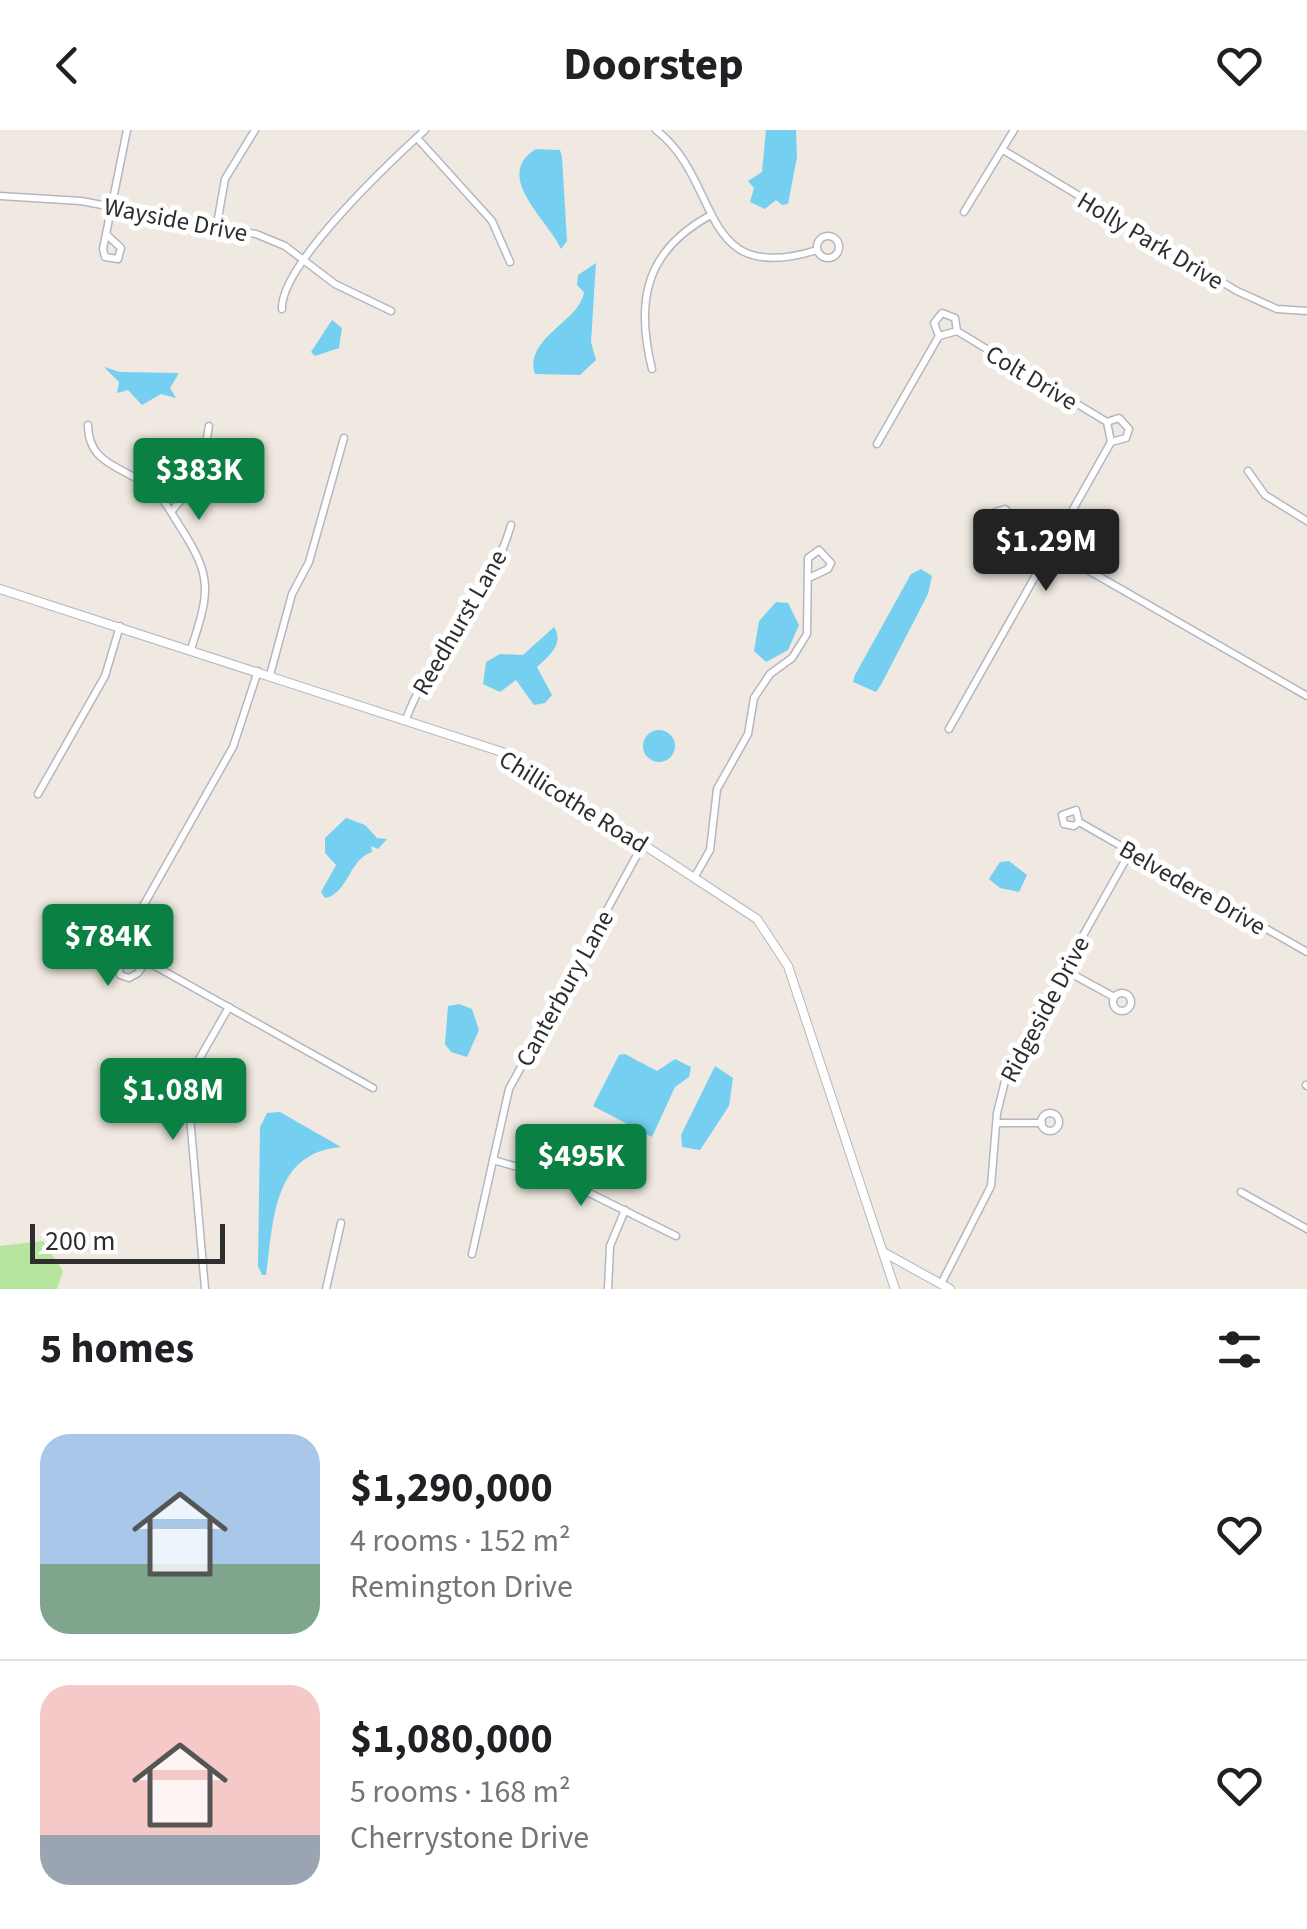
<!DOCTYPE html>
<meta charset="utf-8">
<style>
body{margin:0;font-family:"Source Sans 3",sans-serif;background:#f2f2f2;color:#202124;height:100vh;display:flex;flex-direction:column;font-size:38px;white-space:nowrap}
*{box-sizing:border-box;margin:0}
p{font-size:32px;color:#757577}
.icon{flex:none;width:55px;height:55px;fill:none;stroke:currentColor;stroke-width:2;stroke-linecap:round;stroke-linejoin:round}
.map{position:relative;height:1159px;overflow:hidden}
.panel{display:flex;flex-direction:column;background:#fff;flex:1}
.panel>*{flex:none}
.scale{position:absolute;left:30px;bottom:25px;width:195px;box-sizing:border-box;padding-left:10px;border:5px solid #2e2e2e;border-top:0;font-size:28px;line-height:35px;white-space:nowrap;color:#2e2e2e;-webkit-text-stroke:8px #fff;paint-order:stroke}
.price{position:absolute;translate:-50% -85px;padding:0 22px;border-radius:10px;background:#0b8043;color:#fff;font-size:32px;line-height:65px;filter:drop-shadow(0 2px 5px #0008)}
.price::after{content:'';position:absolute;left:50%;top:60px;width:30px;height:22px;margin-left:-15px;background:inherit;clip-path:polygon(0 0,100% 0,50% 100%)}
.price.current{background:#222;color:#fff}
ul{padding:0;list-style:none}
li{display:flex;align-items:center;gap:30px;height:250px;padding:0 40px}
li+li{border-top:2px solid #e0e0e0}
li span{display:grid;place-items:center;flex:none;width:280px;height:200px;border-radius:30px;color:#555}
li>.icon{margin-inline-start:auto}
span .icon{width:120px;height:120px;fill:#fffc;stroke-width:1}
li b{font-size:42px}
h2{display:flex;justify-content:space-between;align-items:center;height:120px;padding:0 40px;font-size:42px}
header{display:flex;justify-content:space-between;align-items:center;height:130px;padding:0 40px;background:#fff;font-size:45px;font-weight:700}
.map>svg:first-child{display:block}
.green{fill:#b6e59e}
.water{fill:#75cff0}
.lines{fill:none;stroke-linecap:round;stroke-linejoin:round}
.minor-casing{stroke:#b4b7c1;stroke-width:9}
.tertiary-casing{stroke:#b4b7c1;stroke-width:10}
.minor{stroke:#fff;stroke-width:6}
.tertiary{stroke:#fff;stroke-width:8}
.labels{text-anchor:middle;stroke-width:10;stroke-linejoin:round;paint-order:stroke}
.street-label{font-size:25px;fill:#2e2e2e;stroke:#fff}
</style>
<header><svg class="icon" aria-label="back" viewBox="0 0 24 24"><path d="M15 5l-7 7 7 7"/></svg>Doorstep<svg class="icon" aria-label="heart" viewBox="0 0 24 24"><path d="M12 20l-8-8c-3-5 5-10 8-4 3-6 11-1 8 4z"/></svg></header>
<div class="map">
<svg width="1307" height="1159" viewBox="0 0 1307 1159">
<rect width="100%" height="100%" fill="#efe9e1"/>
<polygon class="green" points="43,1111 63,1141 57,1159 0,1159 0,1116"/>
<g class="water">
<polygon points="766,0 796,0 797,27 788,74 782,75 776,70 765,79 750,72 754,58 748,51 762,42"/>
<path d="M536 19 560 20 562 27 567 111 561 119C548 90 492 46 536 19Z"/>
<path d="M596 133 591 212 596 230 580 245 535 244C524 207 580 192 584 162L577 155 578 145Z"/>
<polygon points="332,190 342,198 339,218 315,226 311,222"/>
<polygon points="104,237 120,242 179,243 170,258 176,268 161,264 142,275 128,260 117,263 119,252"/>
<polygon points="921,439 932,446 928,464 882,553 876,562 853,552 855,545 911,444"/>
<polygon points="776,472 788,473 799,495 788,520 766,532 754,521 759,491"/>
<path d="M554 497C565 514 548 527 537 537L552 565 545 573 534 575 516 550 500 562 483 554 486 532 500 524 523 525Z"/>
<circle cx="659" cy="616" r="16"/>
<path d="M346 688 365 695 377 708 387 709 378 719 371 716 372 722C349 729 348 764 325 768L321 762 336 735 325 723V708Z"/>
<polygon points="1009,731 1027,745 1019,762 1000,758 989,749 1000,732"/>
<polygon points="459,874 472,879 479,900 467,927 451,922 445,914 448,876"/>
<polygon points="625,924 657,941 675,929 691,937 689,947 675,957 652,1007 593,976 619,925"/>
<polygon points="715,936 733,948 729,976 700,1020 682,1017 681,1005"/>
<path d="M280 982 341 1017C272 1023 274 1091 266 1145H262L258 1136 260 997 267 983Z"/>
</g>
<g class="lines">
<defs>
<g id="minor">
<path d="M656 0C723 51 696 158 817 120"/>
<polyline points="417,8 492,91 510,132"/>
<polyline points="1003,20 1237,161 1277,179 1307,181"/>
<polyline points="0,66 81,71 256,104 285,116 335,154 391,181"/>
<polyline points="964,82 1014,0"/>
<polyline points="217,94 225,49 255,0"/>
<polyline points="106,104 121,118 118,129 105,127 103,119 127,0"/>
<circle cx="828" cy="117" r="11"/>
<path d="M282 179C280 135 391 31 425 0"/>
<polyline points="939,206 957,201 1107,292 1111,312"/>
<polyline points="939,206 934,193 942,183 955,188 957,201"/>
<path d="M652 239C635 170 646 121 709 86"/>
<polyline points="1107,292 1119,288 1129,299 1126,308 1111,312"/>
<path d="M88 295C88 335 124 337 150 357 162 366 171 382 179 395 213 447 210 461 191 519"/>
<polyline points="877,314 939,206"/>
<polyline points="1248,341 1265,365 1307,391"/>
<polyline points="171,382 200,348 209,296"/>
<polyline points="1013,397 1012,386 1005,379 995,382 990,391 1002,402 1013,397 1307,566"/>
<polyline points="270,545 292,464 309,432 344,308"/>
<path d="M406 589C432 520 491 466 511 395"/>
<polyline points="949,599 1111,312"/>
<polyline points="38,664 105,546 120,496"/>
<polyline points="1079,692 1076,680 1062,685 1064,694 1074,696 1079,692 1307,822"/>
<polyline points="694,748 710,720 717,659 748,604 754,568 770,544 792,528 807,504 808,428 819,420 831,433 828,439 811,447"/>
<polyline points="130,816 129,801 233,617 258,541"/>
<polyline points="130,816 146,831 373,958"/>
<polyline points="130,816 118,830 120,845 129,848 138,843 146,831"/>
<polyline points="1063,839 1114,867"/>
<circle cx="1122" cy="872" r="9"/>
<polyline points="1306,955 1307,956"/>
<circle cx="1050" cy="992" r="9"/>
<polyline points="997,993 1042,993"/>
<polyline points="493,1030 563,1050 676,1106"/>
<polyline points="1241,1062 1307,1099"/>
<polyline points="472,1124 509,959 643,714"/>
<polyline points="941,1154 991,1056 997,983 1008,939 1130,722"/>
<polyline points="205,1159 188,964 194,938 229,877"/>
<polyline points="326,1159 341,1093"/>
<polyline points="608,1159 610,1116 625,1080"/>
</g>
<g id="tertiary">
<polyline points="0,459 502,622 757,789 788,836 895,1159"/>
<polyline points="883,1122 950,1159"/>
</g>
</defs>
<use href="#minor" class="minor-casing"/>
<use href="#tertiary" class="tertiary-casing"/>
<use href="#minor" class="minor"/>
<use href="#tertiary" class="tertiary"/>
</g>
<g class="labels">
<g class="street-label">
<text transform="translate(176 89) rotate(11)" y="9">Wayside Drive</text>
<text transform="translate(1151 110) rotate(31)" y="9">Holly Park Drive</text>
<text transform="translate(1032 247) rotate(31)" y="9">Colt Drive</text>
<text transform="translate(459 492) rotate(-60)" y="9">Reedhurst Lane</text>
<text transform="translate(574 671) rotate(32)" y="9">Chillicothe Road</text>
<text transform="translate(1193 757) rotate(30)" y="9">Belvedere Drive</text>
<text transform="translate(564 858) rotate(-61)" y="9">Canterbury Lane</text>
<text transform="translate(1044 879) rotate(-62)" y="9">Ridgeside Drive</text>
</g>
</g>
</svg>
<div class="scale">200 m</div>
<b class="price" style="left:199px;top:393px">$383K</b>
<b class="price current" style="left:1046px;top:464px">$1.29M</b>
<b class="price" style="left:108px;top:859px">$784K</b>
<b class="price" style="left:173px;top:1013px">$1.08M</b>
<b class="price" style="left:581px;top:1079px">$495K</b>
</div>
<section class="panel">
<h2>5 homes<svg class="icon" aria-label="filters" viewBox="0 0 24 24"><path d="M4 7h16M4 17h16"/><circle cx="9" cy="7" r="2"/><circle cx="15" cy="17" r="2"/></svg></h2>
<ul>
<li><span style="background:linear-gradient(#a9c7e8 65%,#7fa58c 0)"><svg class="icon" aria-label="home" viewBox="0 0 24 24"><path d="M3 11l9-7 9 7M6 9v11h12V9"/></svg></span><div><b>$1,290,000</b><p>4 rooms · 152 m²</p><p>Remington Drive</p></div><svg class="icon" aria-label="heart" viewBox="0 0 24 24"><path d="M12 20l-8-8c-3-5 5-10 8-4 3-6 11-1 8 4z"/></svg></li>
<li><span style="background:linear-gradient(#f6c9c9 75%,#9aa5b1 0)"><svg class="icon" aria-label="home" viewBox="0 0 24 24"><path d="M3 11l9-7 9 7M6 9v11h12V9"/></svg></span><div><b>$1,080,000</b><p>5 rooms · 168 m²</p><p>Cherrystone Drive</p></div><svg class="icon" aria-label="heart" viewBox="0 0 24 24"><path d="M12 20l-8-8c-3-5 5-10 8-4 3-6 11-1 8 4z"/></svg></li>
</ul>
</section>
